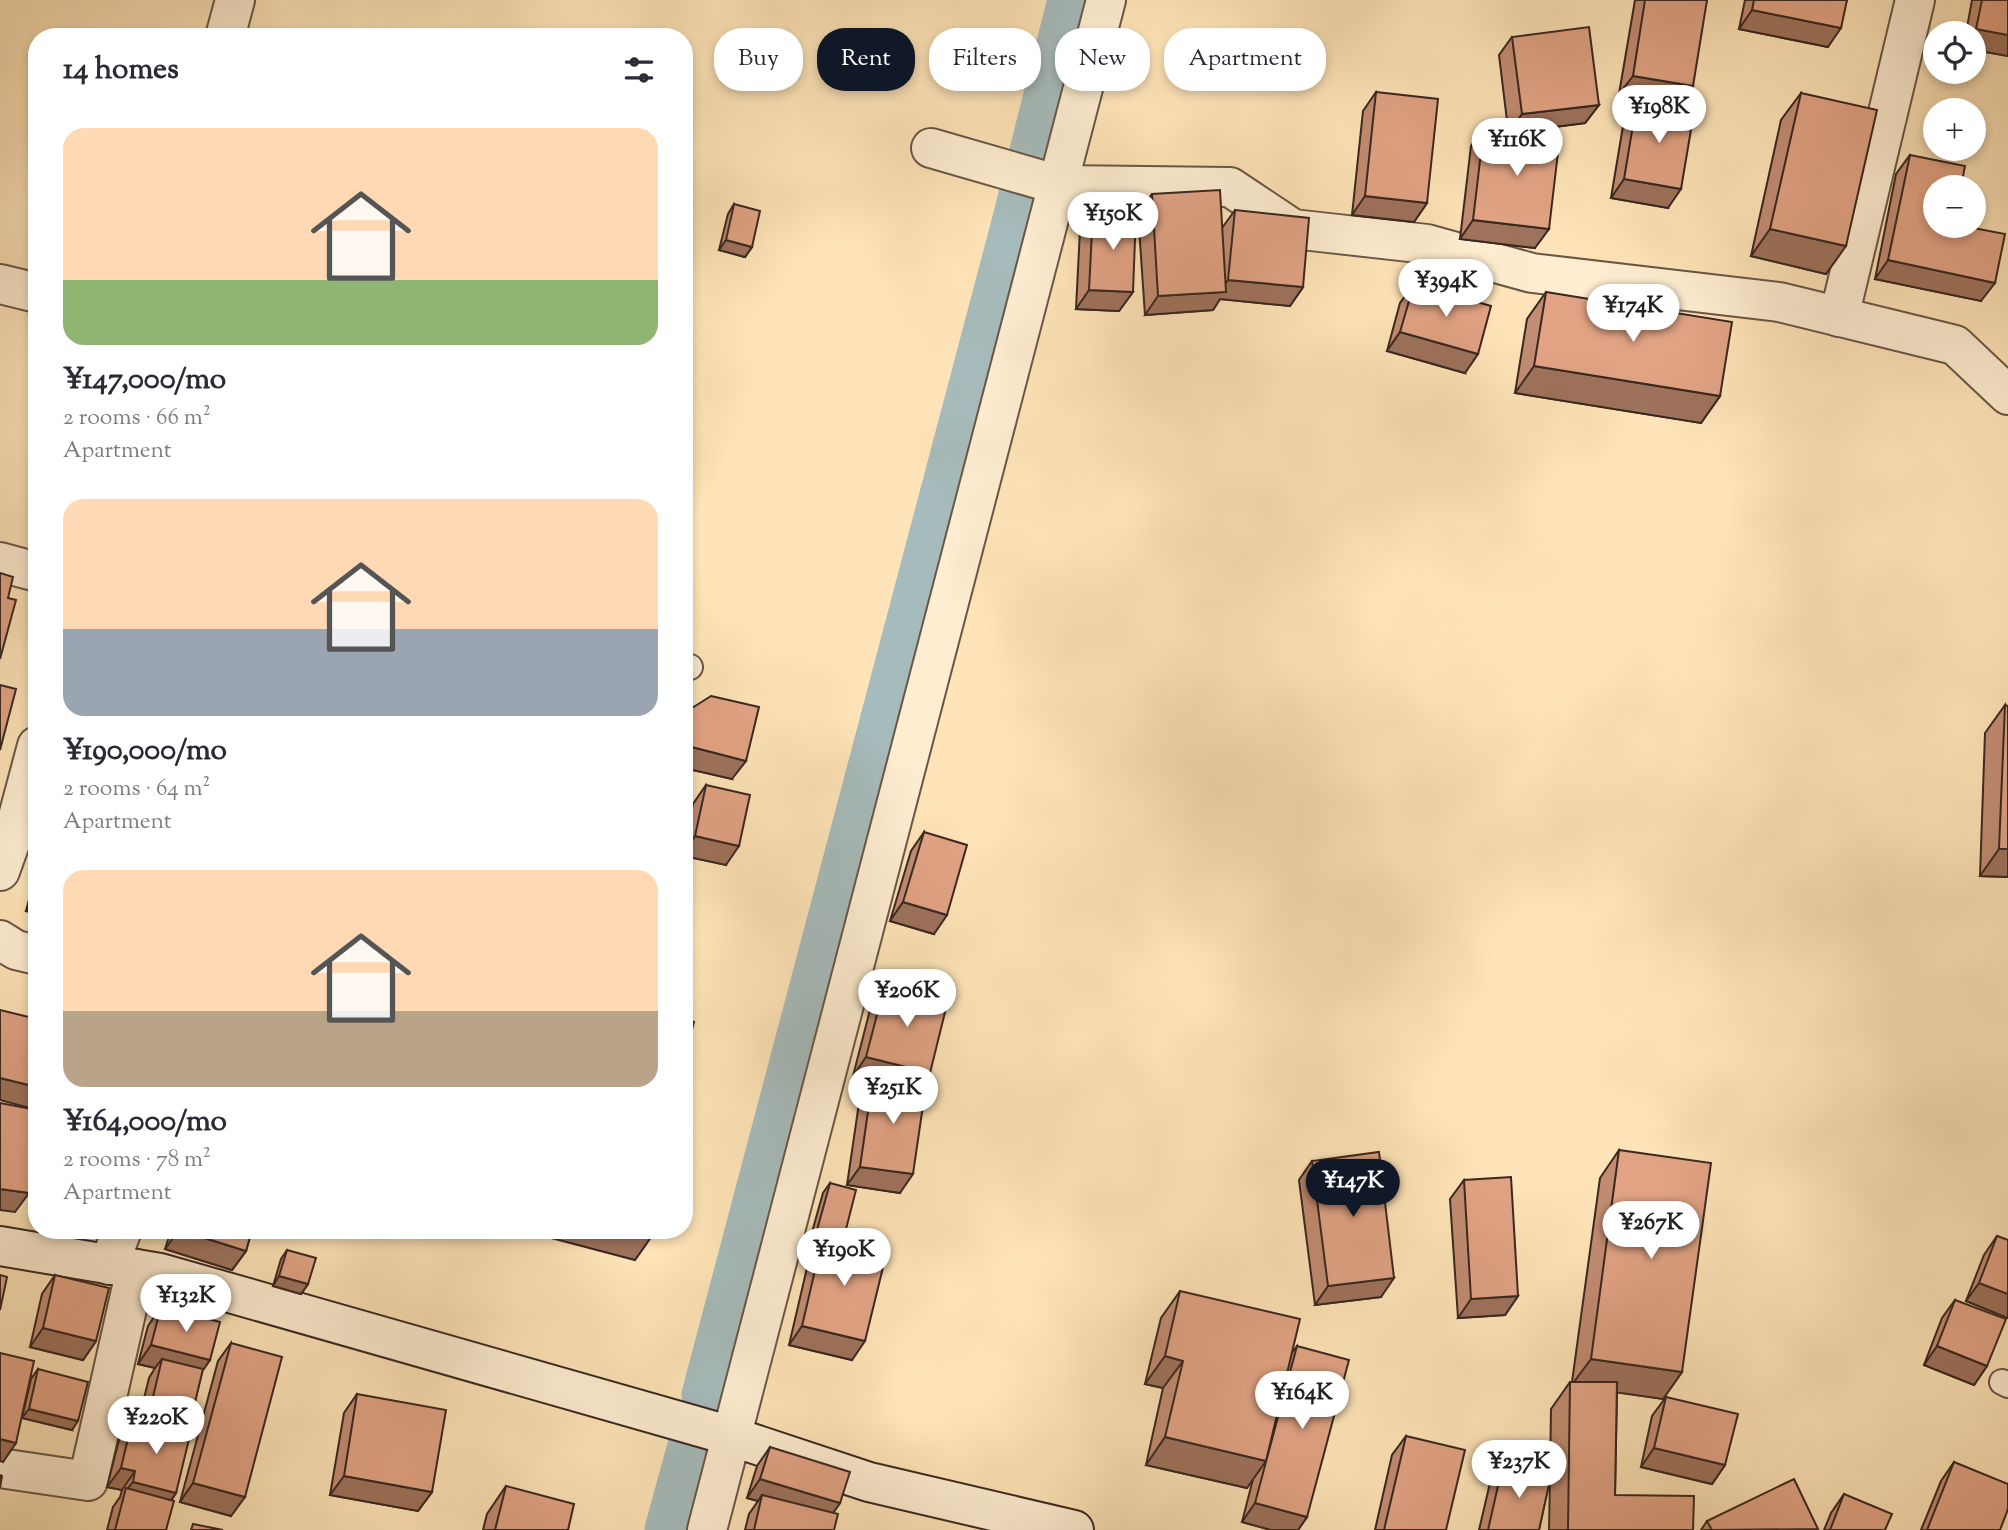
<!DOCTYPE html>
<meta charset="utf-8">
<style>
body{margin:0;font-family:"Sorts Mill Goudy",serif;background:#f2f2f3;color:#2b2b33;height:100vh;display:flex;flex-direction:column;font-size:26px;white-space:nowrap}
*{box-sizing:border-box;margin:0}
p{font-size:23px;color:#7c7c81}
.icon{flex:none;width:38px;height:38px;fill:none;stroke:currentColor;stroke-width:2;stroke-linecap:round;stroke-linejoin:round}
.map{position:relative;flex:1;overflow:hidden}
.details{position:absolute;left:28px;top:28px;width:665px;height:1211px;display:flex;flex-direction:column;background:#fff;border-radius:28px;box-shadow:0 4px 10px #0003}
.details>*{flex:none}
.top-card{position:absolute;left:714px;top:28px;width:665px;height:63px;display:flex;gap:14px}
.tools{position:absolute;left:1923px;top:21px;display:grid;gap:14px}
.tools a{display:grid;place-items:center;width:63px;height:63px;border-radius:50%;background:#fff;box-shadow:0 4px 10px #0003;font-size:35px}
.price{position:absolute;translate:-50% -60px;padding:0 16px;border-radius:24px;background:#fff;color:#222;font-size:23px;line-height:46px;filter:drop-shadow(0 2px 4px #0008)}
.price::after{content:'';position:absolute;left:50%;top:42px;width:21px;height:16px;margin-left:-10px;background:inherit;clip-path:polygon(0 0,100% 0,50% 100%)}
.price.on{background:#111827;color:#fff}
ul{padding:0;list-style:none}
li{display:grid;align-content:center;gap:14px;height:371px;padding:0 35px}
li span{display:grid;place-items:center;height:217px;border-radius:21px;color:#555}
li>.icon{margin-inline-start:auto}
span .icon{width:126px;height:126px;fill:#fffc;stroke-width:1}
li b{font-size:30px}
h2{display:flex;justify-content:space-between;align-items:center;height:84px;padding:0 35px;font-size:30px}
.pill{padding:0 24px;border-radius:28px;background:#fff;box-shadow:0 4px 10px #0003;font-size:24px;line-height:63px}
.pill.on{background:#111827;color:#fff}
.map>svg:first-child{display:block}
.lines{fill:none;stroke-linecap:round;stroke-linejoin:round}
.canal{stroke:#a6bbbb;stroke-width:47}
.lane-casing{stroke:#6a5646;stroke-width:28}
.street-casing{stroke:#6a5646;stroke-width:42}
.secondary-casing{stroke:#392720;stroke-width:42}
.lane{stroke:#feedd1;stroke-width:24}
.street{stroke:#feedd1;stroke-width:38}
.secondary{stroke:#feedd1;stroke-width:38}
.wall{fill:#c28c72;stroke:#392720;stroke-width:2}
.shaded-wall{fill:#9e725c;stroke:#392720;stroke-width:2}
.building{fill:#e1a384;stroke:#392720;stroke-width:2}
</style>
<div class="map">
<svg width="2008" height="1530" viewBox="0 0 2008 1530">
<rect width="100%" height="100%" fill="#fee4b8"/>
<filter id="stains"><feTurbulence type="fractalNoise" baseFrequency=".00286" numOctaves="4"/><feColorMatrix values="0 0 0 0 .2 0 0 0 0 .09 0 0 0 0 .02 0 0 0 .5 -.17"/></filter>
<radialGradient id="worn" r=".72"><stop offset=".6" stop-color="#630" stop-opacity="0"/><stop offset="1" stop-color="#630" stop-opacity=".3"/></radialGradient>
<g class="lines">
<g class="canal">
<polyline points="705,1395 1015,223 1071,0"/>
<polyline points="668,1530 691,1446"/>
</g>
<defs>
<g id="lane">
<polyline points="684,665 690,667"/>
<polyline points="2002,1382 2008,1385"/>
</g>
<g id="street">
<polyline points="225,37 235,0"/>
<polyline points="931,148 1059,185 1230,187 1293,229 1427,244 1532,273 1779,302 1955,345 2008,395"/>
<polyline points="0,284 37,293"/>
<polyline points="1839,317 1915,0"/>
<polyline points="0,562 37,572"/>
<polyline points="0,871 14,832 37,746"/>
<polyline points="0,940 16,950 37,955"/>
<polyline points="109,1265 122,1230"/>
<polyline points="0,1468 88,1481 136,1269"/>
<polyline points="707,1530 1106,0"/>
</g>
<polyline id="secondary" points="0,1246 160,1273 721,1433 869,1482 1074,1530"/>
</defs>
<use href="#lane" class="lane-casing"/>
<use href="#street" class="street-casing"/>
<use href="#secondary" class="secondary-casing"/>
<use href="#lane" class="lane"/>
<use href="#street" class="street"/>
<use href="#secondary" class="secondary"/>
</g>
<g class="wall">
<polygon points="1635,0 1707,0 1680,105 1619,94"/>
<polygon points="1745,0 1847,0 1828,47 1739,29"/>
<polygon points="1972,0 2008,0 2008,56 1974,50 1974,33 1966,33"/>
<polygon points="1512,37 1599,105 1585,123 1522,131 1535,248 1460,239 1471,146 1484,127 1508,129 1499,55"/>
<polygon points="1376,92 1427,203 1414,222 1352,215 1363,111"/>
<polygon points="1801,93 1826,274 1751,256 1781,120"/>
<polygon points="1637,101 1668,208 1611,198 1624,120"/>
<polygon points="1910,155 1936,187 1981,301 1875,279 1896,174"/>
<polygon points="1152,194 1222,228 1235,210 1303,287 1290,306 1220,299 1213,310 1145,315 1138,213"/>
<polygon points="734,204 752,247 745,257 719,250 728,214"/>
<polygon points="1093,211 1133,292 1119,311 1076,309 1080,230"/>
<polygon points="1414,284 1465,373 1387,351 1400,303"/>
<polygon points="1546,292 1720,396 1701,423 1515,393 1527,319"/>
<polygon points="2005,705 2008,877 1980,876 1985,733"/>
<polygon points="692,708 732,779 684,768 684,720"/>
<polygon points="706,785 726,865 684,856 684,845 693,804"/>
<polygon points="924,832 934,934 890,921 911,851"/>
<polygon points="37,869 37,914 26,911"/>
<polygon points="885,984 923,1084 900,1193 847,1185 860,1096 871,1080 853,1076 872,1002"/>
<polygon points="1619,1150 1682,1372 1663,1399 1617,1392 1615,1495 1693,1530 1549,1530 1550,1479 1539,1530 1479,1530 1490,1483 1503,1464 1550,1474 1551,1409 1570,1382 1572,1382 1600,1178"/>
<polygon points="1312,1161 1381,1297 1315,1305 1299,1180"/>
<polygon points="1464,1180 1518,1296 1505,1315 1458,1318 1450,1199"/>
<polygon points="830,1183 844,1237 842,1240 852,1360 789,1345 810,1255 819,1242 810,1239 823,1193"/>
<polygon points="171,1230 252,1230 246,1251 232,1270 165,1249"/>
<polygon points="1997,1236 2008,1240 2008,1318 1966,1301 1984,1255"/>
<polygon points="287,1250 308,1284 301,1294 273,1286 281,1259"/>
<polygon points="55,1275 96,1341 83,1360 30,1347 42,1294"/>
<polygon points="1180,1291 1291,1354 1297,1346 1307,1517 1298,1530 1271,1530 1242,1522 1253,1479 1247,1488 1146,1465 1163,1388 1145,1384 1161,1318"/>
<polygon points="1955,1300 1987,1366 1974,1385 1924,1365 1942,1318"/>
<polygon points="161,1307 202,1372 189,1427 185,1434 176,1493 171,1501 166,1530 107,1530 113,1507 120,1497 122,1490 107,1487 119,1440 132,1421 138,1423 149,1378 155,1368 138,1364 148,1326"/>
<polygon points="231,1343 231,1516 180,1502 218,1361"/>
<polygon points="38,1369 72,1430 22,1418 31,1379"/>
<polygon points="357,1394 432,1492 418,1511 330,1495 344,1413"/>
<polygon points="1666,1397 1725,1465 1712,1484 1641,1467 1652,1416"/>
<polygon points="1406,1436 1446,1530 1375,1530 1392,1455"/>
<polygon points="770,1447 840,1503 833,1512 834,1530 745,1530 749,1514 758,1501 747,1498 757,1466"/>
<polygon points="1954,1462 2000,1530 1921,1530 1941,1481"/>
<polygon points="506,1486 568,1530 483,1530 487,1514"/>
<polygon points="1844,1494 1885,1530 1824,1530 1831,1513"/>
<polygon points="1707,1521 1817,1530 1701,1530"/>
</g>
<g class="shaded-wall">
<polygon points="1752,10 1841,28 1828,47 1739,29"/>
<polygon points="1976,29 2008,35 2008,56 1974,50 1974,33"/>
<polygon points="1633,76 1693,86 1680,105 1619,94"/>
<polygon points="1599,105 1585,123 1508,133 1522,114"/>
<polygon points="1624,179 1681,189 1668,208 1611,198"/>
<polygon points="1365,196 1427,203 1414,222 1352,215"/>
<polygon points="1473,220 1549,229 1535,248 1460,239"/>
<polygon points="1770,229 1846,246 1826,274 1751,256"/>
<polygon points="726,240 752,247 745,257 719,250"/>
<polygon points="1888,260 1995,283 1981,301 1875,279"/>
<polygon points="1228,280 1303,287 1290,306 1220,299 1213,310 1145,315 1158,296 1220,292"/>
<polygon points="1089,290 1133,292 1119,311 1076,309"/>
<polygon points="1400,332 1478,354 1465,373 1387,351"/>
<polygon points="1534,366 1720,396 1701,423 1515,393"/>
<polygon points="684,745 746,761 732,779 684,768"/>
<polygon points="695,836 739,846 726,865 684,856 684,852"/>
<polygon points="1999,849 2008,849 2008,877 1980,876"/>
<polygon points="37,895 37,914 26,911"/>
<polygon points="903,902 947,915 934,934 890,921"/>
<polygon points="866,1057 930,1073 917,1092 873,1077 871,1080 853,1076"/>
<polygon points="0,1078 37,1087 37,1110 0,1100"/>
<polygon points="860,1167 913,1174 900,1193 847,1185"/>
<polygon points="0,1189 29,1193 15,1212 0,1210"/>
<polygon points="179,1230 246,1251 232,1270 165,1249"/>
<polygon points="521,1230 643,1230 654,1233 635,1260"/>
<polygon points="817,1230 844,1237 837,1247 823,1236 819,1242 810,1239"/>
<polygon points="279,1276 308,1284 301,1294 273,1286"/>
<polygon points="1394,1278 1381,1297 1315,1305 1328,1286"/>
<polygon points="1979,1283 2008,1294 2008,1318 1966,1301"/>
<polygon points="1518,1296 1505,1315 1458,1318 1471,1299"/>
<polygon points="802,1326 865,1341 852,1360 789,1345"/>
<polygon points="43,1328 96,1341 83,1360 30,1347"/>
<polygon points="151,1345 210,1360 197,1379 162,1359 155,1368 138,1364"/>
<polygon points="1937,1346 1987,1366 1974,1385 1924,1365"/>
<polygon points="1165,1356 1183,1361 1163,1388 1145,1384"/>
<polygon points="1591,1359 1682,1372 1663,1399 1571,1386"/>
<polygon points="29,1409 78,1421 72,1430 22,1418"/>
<polygon points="148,1418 189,1427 176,1446 135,1437"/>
<polygon points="1165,1437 1266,1461 1247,1488 1146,1465"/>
<polygon points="0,1439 16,1443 3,1462 0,1461"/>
<polygon points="1654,1448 1725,1465 1712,1484 1641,1467"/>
<polygon points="121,1468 135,1471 122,1490 107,1487"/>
<polygon points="344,1476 432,1492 418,1511 330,1495"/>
<polygon points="760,1479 840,1503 827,1522 762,1495 758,1501 747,1498"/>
<polygon points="133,1482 176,1493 163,1511 125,1492"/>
<polygon points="193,1483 245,1497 231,1516 180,1502"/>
<polygon points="1255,1503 1307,1517 1298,1530 1271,1530 1242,1522"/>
</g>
<g class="building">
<polygon points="1645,0 1707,0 1693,86 1633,76"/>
<polygon points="1754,0 1847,0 1841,28 1752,10"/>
<polygon points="1982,0 2008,0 2008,35 1976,29"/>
<polygon points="1589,27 1599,105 1522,114 1512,37"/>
<polygon points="1376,92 1438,99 1427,203 1365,196"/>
<polygon points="1801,93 1877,110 1846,246 1770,229"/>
<polygon points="1637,101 1694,112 1681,189 1624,179"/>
<polygon points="1484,127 1560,135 1549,229 1473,220"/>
<polygon points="1910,155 1965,166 1961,187 1936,187 1936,226 1963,226 2005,234 1995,283 1888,260"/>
<polygon points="1220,190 1226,292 1158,296 1152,194"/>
<polygon points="734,204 760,211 752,247 726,240"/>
<polygon points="1235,210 1309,218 1303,287 1228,280"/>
<polygon points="1093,211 1136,213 1133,292 1089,290"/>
<polygon points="1414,284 1491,306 1478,354 1400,332"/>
<polygon points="1546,292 1732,322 1720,396 1534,366"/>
<polygon points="0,573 13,577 8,598 16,600 0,659"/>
<polygon points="0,685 16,689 0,750"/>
<polygon points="711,696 759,707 746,761 684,745 692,708"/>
<polygon points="2005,705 2008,706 2008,849 1999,849"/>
<polygon points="706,785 750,795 739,846 695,836"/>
<polygon points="924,832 967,845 947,915 903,902"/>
<polygon points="885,984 948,1000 930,1073 866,1057"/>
<polygon points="0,1010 37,1019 37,1087 0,1078"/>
<polygon points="684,1019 694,1022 685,1055 684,1055"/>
<polygon points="873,1077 926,1085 913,1174 860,1167"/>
<polygon points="0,1103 37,1110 37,1142 29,1193 0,1189"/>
<polygon points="1619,1150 1711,1163 1682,1372 1591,1359"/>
<polygon points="1379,1152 1394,1278 1328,1286 1312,1161"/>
<polygon points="1511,1177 1518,1296 1471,1299 1464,1180"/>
<polygon points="830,1183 856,1190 844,1237 817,1230"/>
<polygon points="179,1230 252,1230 246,1251"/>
<polygon points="643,1230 655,1230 654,1233"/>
<polygon points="823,1236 887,1251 865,1341 802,1326"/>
<polygon points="1997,1236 2008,1240 2008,1294 1979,1283"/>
<polygon points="287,1250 316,1258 308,1284 279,1276"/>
<polygon points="0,1275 7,1277 0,1310"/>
<polygon points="55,1275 109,1288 96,1341 43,1328"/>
<polygon points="1180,1291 1300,1319 1266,1461 1165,1437 1183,1361 1165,1356"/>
<polygon points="1955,1300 2006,1319 1987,1366 1937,1346"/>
<polygon points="161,1307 220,1322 210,1360 151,1345"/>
<polygon points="231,1343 282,1357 245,1497 193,1483"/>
<polygon points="1297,1346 1349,1360 1307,1517 1255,1503"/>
<polygon points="0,1353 34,1361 16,1443 0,1439"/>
<polygon points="162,1359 203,1369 189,1427 148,1418"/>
<polygon points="38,1369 88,1382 78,1421 29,1409"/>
<polygon points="1570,1382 1617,1382 1615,1495 1694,1496 1693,1530 1568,1530"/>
<polygon points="357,1394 446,1410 432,1492 344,1476"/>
<polygon points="1666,1397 1738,1414 1725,1465 1654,1448"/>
<polygon points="132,1421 190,1435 176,1493 133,1482 135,1471 121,1468"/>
<polygon points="1406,1436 1465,1450 1446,1530 1384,1530"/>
<polygon points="770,1447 850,1472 840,1503 760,1479"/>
<polygon points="1954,1462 2008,1484 2008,1509 2000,1530 1927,1530"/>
<polygon points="1503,1464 1551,1475 1539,1530 1488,1530"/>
<polygon points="0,1475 2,1476 0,1488"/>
<polygon points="1794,1479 1818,1529 1712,1530 1707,1521"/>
<polygon points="506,1486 574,1504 568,1530 495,1530"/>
<polygon points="126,1488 174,1501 166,1530 115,1530"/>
<polygon points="1844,1494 1892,1514 1885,1530 1830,1530"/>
<polygon points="762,1495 838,1514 834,1530 754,1530"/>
<polygon points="193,1524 223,1530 191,1530"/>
</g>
<rect width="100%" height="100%" filter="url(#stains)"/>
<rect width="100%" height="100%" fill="url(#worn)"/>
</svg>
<div class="tools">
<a><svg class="icon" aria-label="locate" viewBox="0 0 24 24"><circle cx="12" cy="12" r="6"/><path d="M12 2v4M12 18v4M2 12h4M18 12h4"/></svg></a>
<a>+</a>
<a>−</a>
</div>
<b class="price" style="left:1659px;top:145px">¥198K</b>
<b class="price" style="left:1517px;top:178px">¥116K</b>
<b class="price" style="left:1113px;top:252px">¥150K</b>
<b class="price" style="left:1446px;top:319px">¥394K</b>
<b class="price" style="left:1633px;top:344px">¥174K</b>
<b class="price" style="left:907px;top:1029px">¥206K</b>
<b class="price" style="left:893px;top:1126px">¥251K</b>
<b class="price on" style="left:1353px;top:1219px">¥147K</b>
<b class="price" style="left:1651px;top:1261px">¥267K</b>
<b class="price" style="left:844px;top:1288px">¥190K</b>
<b class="price" style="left:186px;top:1334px">¥132K</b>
<b class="price" style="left:1302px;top:1431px">¥164K</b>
<b class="price" style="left:156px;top:1456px">¥220K</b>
<b class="price" style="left:1519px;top:1500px">¥237K</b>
<div class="top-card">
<a class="pill">Buy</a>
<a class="pill on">Rent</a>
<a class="pill">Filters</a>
<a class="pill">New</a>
<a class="pill">Apartment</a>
</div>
<section class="details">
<h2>14 homes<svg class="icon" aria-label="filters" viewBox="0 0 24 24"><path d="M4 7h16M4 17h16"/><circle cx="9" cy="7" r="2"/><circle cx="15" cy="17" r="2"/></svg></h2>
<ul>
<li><span style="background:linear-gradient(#ffd9b3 70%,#8fb573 0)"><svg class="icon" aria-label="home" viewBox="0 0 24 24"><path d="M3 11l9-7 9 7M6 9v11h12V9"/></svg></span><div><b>¥147,000/mo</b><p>2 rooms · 66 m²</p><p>Apartment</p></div></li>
<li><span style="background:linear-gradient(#ffd9b3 60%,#9aa5b1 0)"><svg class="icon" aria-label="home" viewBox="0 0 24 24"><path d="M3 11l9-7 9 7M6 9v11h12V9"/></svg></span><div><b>¥190,000/mo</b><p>2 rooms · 64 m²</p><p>Apartment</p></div></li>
<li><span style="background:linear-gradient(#ffd9b3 65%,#b9a48a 0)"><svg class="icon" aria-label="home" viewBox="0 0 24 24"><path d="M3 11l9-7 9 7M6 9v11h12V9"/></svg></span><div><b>¥164,000/mo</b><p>2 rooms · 78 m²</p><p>Apartment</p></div></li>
</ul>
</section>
</div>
